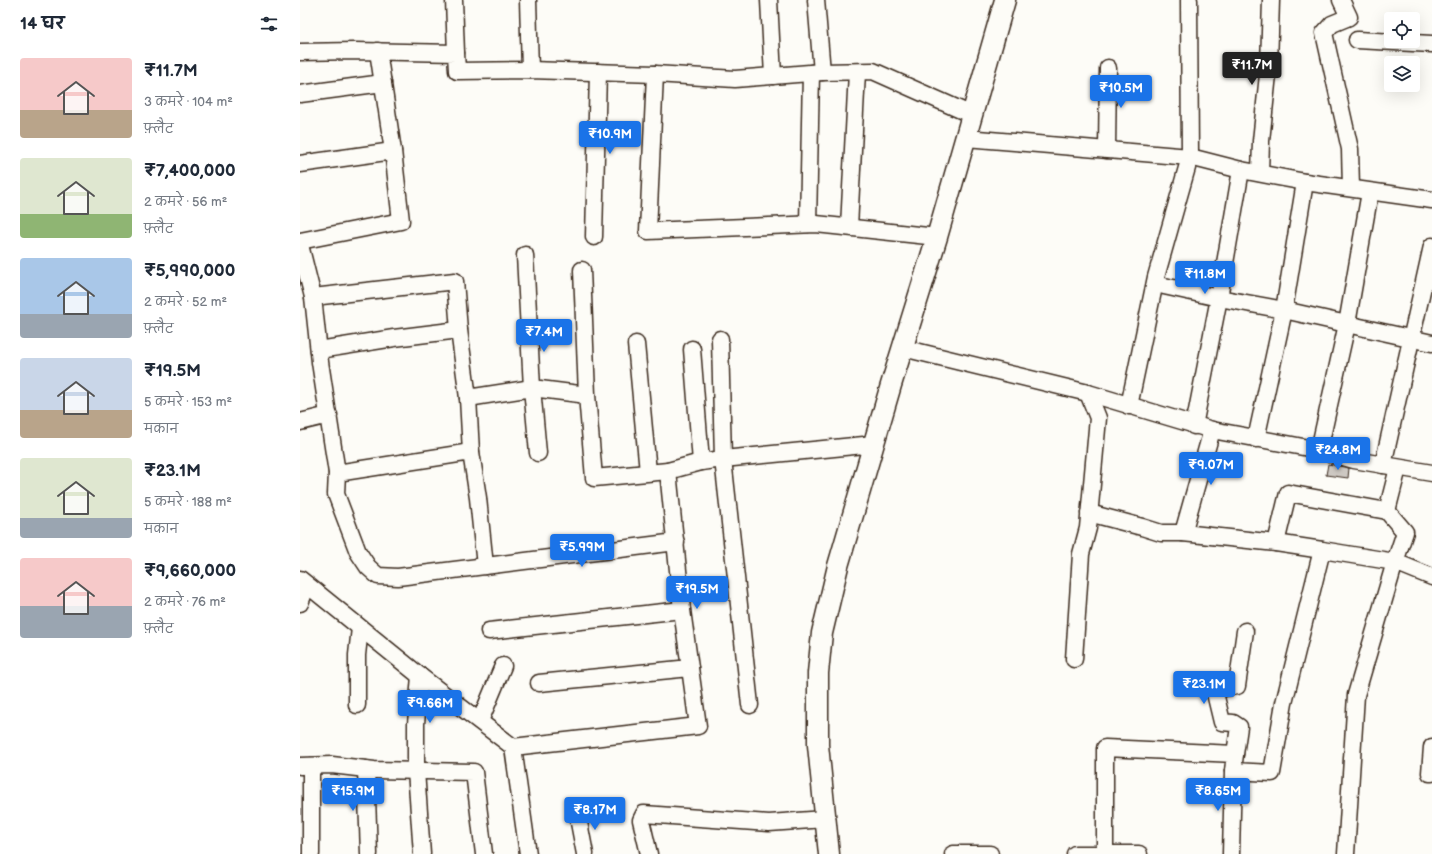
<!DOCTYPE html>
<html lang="hi">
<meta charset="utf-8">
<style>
body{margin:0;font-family:"Balsamiq Sans","Playpen Sans Deva",sans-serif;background:#f2f2f3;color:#1f2937;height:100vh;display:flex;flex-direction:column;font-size:15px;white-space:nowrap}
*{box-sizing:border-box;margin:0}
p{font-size:13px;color:#747a83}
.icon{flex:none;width:22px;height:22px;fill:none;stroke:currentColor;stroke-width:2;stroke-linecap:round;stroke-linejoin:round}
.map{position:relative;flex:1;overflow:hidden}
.sheet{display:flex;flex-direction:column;background:#fff;width:300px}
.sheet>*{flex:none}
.tools{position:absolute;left:1084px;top:12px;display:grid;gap:8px}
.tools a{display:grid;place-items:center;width:36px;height:36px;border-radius:4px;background:#fff;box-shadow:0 4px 16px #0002;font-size:20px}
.price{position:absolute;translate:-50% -34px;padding:0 9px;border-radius:4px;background:#1a73e8;color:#fff;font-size:13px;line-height:26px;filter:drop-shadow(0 1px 2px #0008)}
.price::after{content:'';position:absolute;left:50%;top:24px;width:12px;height:9px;margin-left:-6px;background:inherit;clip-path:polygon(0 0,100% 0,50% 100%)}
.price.on{background:#222;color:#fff}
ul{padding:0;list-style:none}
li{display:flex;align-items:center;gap:12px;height:100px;padding:0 20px}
li span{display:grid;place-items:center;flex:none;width:112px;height:80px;border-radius:4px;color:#555}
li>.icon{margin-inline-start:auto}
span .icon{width:48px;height:48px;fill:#fffc;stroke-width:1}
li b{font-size:17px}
h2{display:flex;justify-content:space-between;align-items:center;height:48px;padding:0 20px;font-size:17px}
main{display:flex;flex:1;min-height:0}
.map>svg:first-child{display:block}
.building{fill:#cdc8c2;stroke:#3b2a1e}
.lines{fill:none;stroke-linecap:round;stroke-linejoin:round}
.minor-casing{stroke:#3b2a1e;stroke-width:19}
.major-casing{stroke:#3b2a1e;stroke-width:23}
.minor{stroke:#fdfcf7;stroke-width:16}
.major{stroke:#fdfcf7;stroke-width:20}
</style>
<main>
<section class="sheet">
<h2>14 घर<svg class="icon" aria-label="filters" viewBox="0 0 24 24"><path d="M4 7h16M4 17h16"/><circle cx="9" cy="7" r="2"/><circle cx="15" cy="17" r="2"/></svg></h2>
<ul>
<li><span style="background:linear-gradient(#f6c9c9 65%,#b9a48a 0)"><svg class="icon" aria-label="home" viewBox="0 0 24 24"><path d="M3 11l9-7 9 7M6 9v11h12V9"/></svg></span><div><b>₹11.7M</b><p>3 कमरे · 104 m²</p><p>फ़्लैट</p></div></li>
<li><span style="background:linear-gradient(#dfe7d0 70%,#8fb573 0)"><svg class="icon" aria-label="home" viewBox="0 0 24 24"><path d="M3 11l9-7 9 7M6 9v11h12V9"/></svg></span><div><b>₹7,400,000</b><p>2 कमरे · 56 m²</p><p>फ़्लैट</p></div></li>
<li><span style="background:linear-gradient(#a9c7e8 70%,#9aa5b1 0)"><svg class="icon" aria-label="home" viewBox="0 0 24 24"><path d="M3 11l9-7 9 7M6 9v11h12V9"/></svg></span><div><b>₹5,990,000</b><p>2 कमरे · 52 m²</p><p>फ़्लैट</p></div></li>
<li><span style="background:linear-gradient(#c9d6e8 65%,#b9a48a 0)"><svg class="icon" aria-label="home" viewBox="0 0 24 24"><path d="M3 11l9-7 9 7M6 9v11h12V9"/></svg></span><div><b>₹19.5M</b><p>5 कमरे · 153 m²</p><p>मकान</p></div></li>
<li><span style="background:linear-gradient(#dfe7d0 75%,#9aa5b1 0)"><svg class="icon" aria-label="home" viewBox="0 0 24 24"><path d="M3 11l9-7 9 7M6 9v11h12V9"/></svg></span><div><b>₹23.1M</b><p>5 कमरे · 188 m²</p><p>मकान</p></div></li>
<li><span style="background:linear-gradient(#f6c9c9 60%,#9aa5b1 0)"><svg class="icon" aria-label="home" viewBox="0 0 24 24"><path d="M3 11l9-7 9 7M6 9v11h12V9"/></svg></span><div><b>₹9,660,000</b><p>2 कमरे · 76 m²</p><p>फ़्लैट</p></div></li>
</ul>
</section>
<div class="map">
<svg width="1132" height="854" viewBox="0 0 1132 854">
<rect width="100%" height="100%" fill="#fdfcf7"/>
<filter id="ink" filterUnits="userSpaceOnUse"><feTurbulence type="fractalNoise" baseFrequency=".025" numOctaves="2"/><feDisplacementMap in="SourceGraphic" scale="8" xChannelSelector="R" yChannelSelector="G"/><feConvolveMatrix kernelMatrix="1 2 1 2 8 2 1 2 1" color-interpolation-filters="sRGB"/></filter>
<g filter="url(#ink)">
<polygon class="building" points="1028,464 1049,468 1048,478 1026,475"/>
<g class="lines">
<defs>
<g id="minor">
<polyline points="154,0 156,53"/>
<polyline points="228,0 230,70"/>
<polyline points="469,0 473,76"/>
<polyline points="516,0 522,72"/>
<polyline points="1041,0 1049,17 1032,24 1024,33 1050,149 1051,188"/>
<polyline points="1057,40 1132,44"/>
<polyline points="0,52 55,51 156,53 157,71 230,70 355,74 435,79 522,72 573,71 672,115"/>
<polyline points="355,74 348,231 516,224 637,237"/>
<polyline points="0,94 83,83"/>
<polyline points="666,138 890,157 941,170 1005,182 1132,200"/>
<polyline points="807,150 808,68"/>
<polyline points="0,164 93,151"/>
<polyline points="960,173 961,141 969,65 971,0"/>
<polyline points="508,224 511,73"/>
<polyline points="549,227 557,72"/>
<polyline points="294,237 298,72"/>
<polyline points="0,241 101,221 93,151 78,51"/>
<polyline points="0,245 13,297 155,281 159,330 168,398 232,388 287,395 294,478 368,471"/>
<polyline points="225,255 232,388 238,453"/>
<polyline points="282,270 287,395"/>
<polyline points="864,286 919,298 984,310 1132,343"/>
<polyline points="13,297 20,362 37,473 36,494 58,552 68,567 78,576 98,577 376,542"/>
<polyline points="420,339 423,459 450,705"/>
<polyline points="336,344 348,472"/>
<polyline points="603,348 788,393 912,430 1019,450 1054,460 1132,473"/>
<polyline points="392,349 401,462"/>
<polyline points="19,350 94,338 159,330"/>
<polyline points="168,398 171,452 178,498 185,566"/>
<polyline points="829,406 856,277 890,157 889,0"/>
<polyline points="0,422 29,415"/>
<polyline points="894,426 919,298 941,170"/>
<polyline points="956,439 984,310 1005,182"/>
<polyline points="1019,450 1047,324 1070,192"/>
<polyline points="1083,465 1132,246"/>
<polyline points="37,473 171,452"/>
<polyline points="1087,511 1098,468"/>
<polyline points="789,513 842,527 861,533 883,533 976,543 1022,550"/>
<polyline points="883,533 912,430"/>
<polyline points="0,579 120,676 213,747 228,854"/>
<polyline points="0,603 7,585"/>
<polyline points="189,631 382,610"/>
<polyline points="774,659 781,554 788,528 798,418 788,393"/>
<polyline points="120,676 116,724 116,771 122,854"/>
<polyline points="239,683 390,668"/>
<polyline points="57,705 57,655 60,628"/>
<polyline points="180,721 203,666"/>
<polyline points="213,747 398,726 382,610 368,471 401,462 423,459 574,444"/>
<polyline points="1132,747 1130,773 1132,773"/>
<polyline points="935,754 939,727 933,723 922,722 915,693 919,689 937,686 945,631"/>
<polyline points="0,766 32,765 74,770 174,772 184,854"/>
<polyline points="66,769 69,854"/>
<polyline points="277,812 285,854"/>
<polyline points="11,854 11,766"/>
<polyline points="349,854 341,820 344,814 469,823 525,819"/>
<polyline points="653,854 690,854"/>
<polyline points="775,854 839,854"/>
<polyline points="805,854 805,748 935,754 933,771 972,773 984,703 1022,550 1095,562 1105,532 1087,511 988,493 976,543"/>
<polyline points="931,854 933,771"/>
<polyline points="1046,854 1056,695 1095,562 1132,577"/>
</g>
<polyline id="major" points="529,854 518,745 518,673 522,633 538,566 591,385 637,237 705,0"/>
</defs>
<use href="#minor" class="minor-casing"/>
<use href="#major" class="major-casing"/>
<use href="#minor" class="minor"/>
<use href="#major" class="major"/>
</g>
</g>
</svg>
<div class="tools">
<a><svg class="icon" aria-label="locate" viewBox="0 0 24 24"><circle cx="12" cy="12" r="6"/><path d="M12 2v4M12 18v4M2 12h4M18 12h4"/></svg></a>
<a><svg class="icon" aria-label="layers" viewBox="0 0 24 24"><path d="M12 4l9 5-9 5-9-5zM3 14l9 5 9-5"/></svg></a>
</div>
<b class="price on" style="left:952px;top:86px">₹11.7M</b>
<b class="price" style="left:821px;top:109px">₹10.5M</b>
<b class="price" style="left:310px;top:155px">₹10.9M</b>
<b class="price" style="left:905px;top:295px">₹11.8M</b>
<b class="price" style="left:244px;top:353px">₹7.4M</b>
<b class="price" style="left:1038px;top:471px">₹24.8M</b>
<b class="price" style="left:911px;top:486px">₹9.07M</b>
<b class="price" style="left:282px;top:568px">₹5.99M</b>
<b class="price" style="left:397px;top:610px">₹19.5M</b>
<b class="price" style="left:904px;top:705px">₹23.1M</b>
<b class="price" style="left:130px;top:724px">₹9.66M</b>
<b class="price" style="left:53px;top:812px">₹15.9M</b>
<b class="price" style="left:918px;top:812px">₹8.65M</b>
<b class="price" style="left:295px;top:831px">₹8.17M</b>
</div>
</main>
